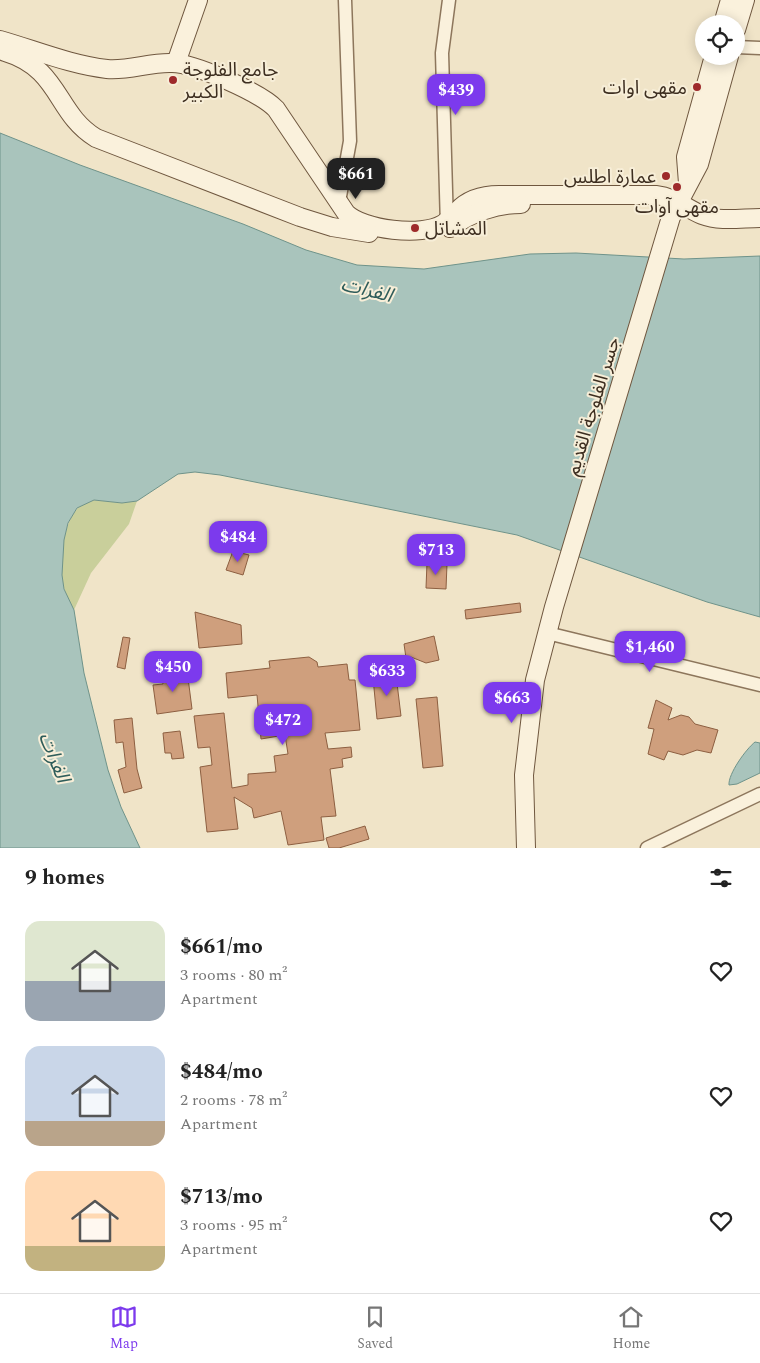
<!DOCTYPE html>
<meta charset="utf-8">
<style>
body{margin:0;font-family:Spectral,"Noto Sans Arabic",serif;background:#f2f2f2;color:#222;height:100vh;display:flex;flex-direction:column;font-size:19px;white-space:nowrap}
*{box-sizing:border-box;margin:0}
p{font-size:16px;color:#767676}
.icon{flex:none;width:28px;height:28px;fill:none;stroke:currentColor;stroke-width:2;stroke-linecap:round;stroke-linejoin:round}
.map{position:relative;height:848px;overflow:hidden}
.side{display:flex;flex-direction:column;background:#fff;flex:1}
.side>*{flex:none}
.buttons{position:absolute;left:695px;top:15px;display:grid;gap:10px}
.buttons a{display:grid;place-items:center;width:50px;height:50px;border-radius:50%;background:#fff;box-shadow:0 2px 12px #0003;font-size:25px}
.price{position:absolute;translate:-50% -42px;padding:0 11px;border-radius:10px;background:#7c3aed;color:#fff;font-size:16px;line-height:32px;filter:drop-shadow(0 1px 2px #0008)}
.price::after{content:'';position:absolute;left:50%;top:30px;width:15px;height:11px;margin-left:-8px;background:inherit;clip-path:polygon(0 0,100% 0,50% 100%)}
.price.active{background:#222;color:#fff}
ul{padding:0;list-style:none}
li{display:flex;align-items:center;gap:15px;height:125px;padding:0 25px}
li span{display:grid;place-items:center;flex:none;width:140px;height:100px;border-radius:15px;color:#555}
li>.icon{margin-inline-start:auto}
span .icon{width:60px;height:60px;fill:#fffc;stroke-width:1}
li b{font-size:21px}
h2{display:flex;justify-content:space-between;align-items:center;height:60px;padding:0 25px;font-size:21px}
.dock{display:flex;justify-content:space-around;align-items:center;height:70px;border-top:1px solid #e0e0e0;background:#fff;font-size:14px;color:#767676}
.dock a{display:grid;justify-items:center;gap:2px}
.dock .active{color:#7c3aed}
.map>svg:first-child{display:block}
.green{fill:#c9cf9b}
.water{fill:#a9c4bc;stroke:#6f938a}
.building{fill:#cf9f7d;stroke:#8d5f41}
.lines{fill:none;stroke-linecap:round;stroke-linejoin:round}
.street-casing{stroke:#8d765c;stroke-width:15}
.secondary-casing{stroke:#6f573f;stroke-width:20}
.street{stroke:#faf1dc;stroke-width:12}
.secondary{stroke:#faf1dc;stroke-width:18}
.poi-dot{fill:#9e2a2b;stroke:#f7eed8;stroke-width:2}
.labels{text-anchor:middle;stroke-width:4;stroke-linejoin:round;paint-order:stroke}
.poi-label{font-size:19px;fill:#3d2e20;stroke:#f7eed8;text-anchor:start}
.street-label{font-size:19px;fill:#3d2e20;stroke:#f7eed8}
.water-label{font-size:20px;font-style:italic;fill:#2f5d5a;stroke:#f7eed8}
</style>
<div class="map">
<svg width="760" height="848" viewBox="0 0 760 848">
<rect width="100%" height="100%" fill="#f0e4c8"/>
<path class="green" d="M94 500 122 503 137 501 129 524 91 573 74 610C70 603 66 596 64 588 58 567 62 526 77 509 80 505 88 503 94 500Z"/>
<g class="water">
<polygon points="0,133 80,165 243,224 306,250 357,265 424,269 530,254 576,253 684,259 760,256 760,617 707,602 517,535 220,475 195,472 178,474 137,501 122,503 94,500 77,508 68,523 64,540 62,575 64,589 74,610 84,673 108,770 121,807 140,848 0,848"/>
<path d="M755 742 760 743V773L737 784 729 785C728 774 746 749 755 742Z"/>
</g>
<g class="building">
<polygon points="233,551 249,555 243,575 226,570"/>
<polygon points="427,563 447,564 446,589 426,588"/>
<polygon points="520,603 521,612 466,619 465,610"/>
<polygon points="195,612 241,625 242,644 199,648"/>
<polygon points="434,636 439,660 426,663 411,657 406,658 404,644"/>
<polygon points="123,637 130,638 125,669 117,667"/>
<polygon points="309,657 317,662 318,667 347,664 349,680 355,680 360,730 325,733 328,749 351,747 352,757 342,759 343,767 330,769 336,816 321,817 324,840 288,845 281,811 254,818 252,808 234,797 238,829 207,832 200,767 212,765 210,747 198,748 194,716 224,713 232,788 248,785 248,774 276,772 274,756 288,754 285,735 261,739 257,695 228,698 226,673 270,668 269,661"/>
<polygon points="187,670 192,709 157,714 153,685 163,684 162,674"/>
<polygon points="396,675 401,716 377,719 373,678"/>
<polygon points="437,697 443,766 423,768 416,699"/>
<polygon points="656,700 672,708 668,720 681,715 689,717 695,724 718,730 711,753 697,750 683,755 668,751 664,760 648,754 654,729 648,728"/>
<polygon points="132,718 137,769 142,788 124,793 118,770 126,767 123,742 116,743 114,720"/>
<polygon points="180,731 184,758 172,759 171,753 165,753 163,733"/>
<polygon points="365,826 369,839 339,848 329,848 326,838"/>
</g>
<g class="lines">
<defs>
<g id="street">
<polyline points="736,47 760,48"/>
<polyline points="339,202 350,141 345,0"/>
<polyline points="447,226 442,53 449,0"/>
<polyline points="547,633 760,685"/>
<polyline points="647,848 760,794"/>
</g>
<g id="secondary">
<polyline points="723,24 730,0"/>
<polyline points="736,30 745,0"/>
<path d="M0 40C35 50 71 65 107 69 129 71 150 62 172 63 194 63 261 93 276 109L346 213C363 230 422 237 443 224 448 221 452 216 457 211 468 199 484 195 499 195H656C675 197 685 208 702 215 720 222 742 218 760 218"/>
<path d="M5 52C61 69 55 113 96 138L300 217 332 227 369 233"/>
<polyline points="176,63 198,0"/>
<polyline points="688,183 686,157 714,56"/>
<path d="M450 228C470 213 496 204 521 204"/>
<polyline points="526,848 524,775 535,680 554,607 671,217 699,164 729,56"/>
</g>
</defs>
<use href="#street" class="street-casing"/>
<use href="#secondary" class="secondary-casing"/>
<use href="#street" class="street"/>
<use href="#secondary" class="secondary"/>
</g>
<g class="poi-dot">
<circle cx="173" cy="80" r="5"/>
<circle cx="697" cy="87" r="5"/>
<circle cx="666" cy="176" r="5"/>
<circle cx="677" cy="187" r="5"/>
<circle cx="415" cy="228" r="5"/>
</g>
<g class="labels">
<g class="poi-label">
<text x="183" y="76">جامع الفلوجة<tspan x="183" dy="22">الكبير</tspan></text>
<text x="687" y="94" text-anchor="end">مقهى اوات</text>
<text x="656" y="183" text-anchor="end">عمارة اطلس</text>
<text x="677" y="213" text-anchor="middle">مقهى آوات</text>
<text x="425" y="235">المشاتل</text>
</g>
<g class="street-label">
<text transform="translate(592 406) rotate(-73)" y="7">جسر الفلوجة القديم</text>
</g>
<g class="water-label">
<text transform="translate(367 289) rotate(14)" y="7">الفرات</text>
<text transform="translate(55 757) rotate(68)" y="7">الفرات</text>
</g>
</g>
</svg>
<div class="buttons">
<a><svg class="icon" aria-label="locate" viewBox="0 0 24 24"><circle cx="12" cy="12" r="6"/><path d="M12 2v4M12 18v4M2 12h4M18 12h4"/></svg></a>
</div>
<b class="price" style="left:456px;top:116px">$439</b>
<b class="price active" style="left:356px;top:200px">$661</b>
<b class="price" style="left:238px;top:563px">$484</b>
<b class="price" style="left:436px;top:576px">$713</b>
<b class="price" style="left:650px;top:673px">$1,460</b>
<b class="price" style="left:173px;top:693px">$450</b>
<b class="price" style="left:387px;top:697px">$633</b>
<b class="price" style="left:512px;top:724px">$663</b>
<b class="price" style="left:283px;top:746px">$472</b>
</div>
<section class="side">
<h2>9 homes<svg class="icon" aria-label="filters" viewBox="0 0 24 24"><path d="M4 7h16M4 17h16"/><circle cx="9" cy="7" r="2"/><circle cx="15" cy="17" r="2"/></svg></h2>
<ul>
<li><span style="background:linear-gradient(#dfe7d0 60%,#9aa5b1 0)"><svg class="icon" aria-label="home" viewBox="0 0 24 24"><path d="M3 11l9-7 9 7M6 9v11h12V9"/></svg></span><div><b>$661/mo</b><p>3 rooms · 80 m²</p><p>Apartment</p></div><svg class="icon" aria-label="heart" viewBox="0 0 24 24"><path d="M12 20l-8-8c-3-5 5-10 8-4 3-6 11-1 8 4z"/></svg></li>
<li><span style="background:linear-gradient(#c9d6e8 75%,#b9a48a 0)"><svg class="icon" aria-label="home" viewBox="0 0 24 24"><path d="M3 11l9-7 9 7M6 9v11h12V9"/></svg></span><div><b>$484/mo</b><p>2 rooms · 78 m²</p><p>Apartment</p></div><svg class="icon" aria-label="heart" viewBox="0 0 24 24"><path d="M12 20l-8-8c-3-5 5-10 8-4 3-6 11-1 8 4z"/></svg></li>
<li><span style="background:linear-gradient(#ffd9b3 75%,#c2b280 0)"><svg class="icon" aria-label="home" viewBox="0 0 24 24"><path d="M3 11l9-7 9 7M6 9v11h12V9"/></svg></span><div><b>$713/mo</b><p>3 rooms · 95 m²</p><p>Apartment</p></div><svg class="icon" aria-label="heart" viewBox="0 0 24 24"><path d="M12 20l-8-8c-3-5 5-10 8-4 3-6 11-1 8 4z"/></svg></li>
</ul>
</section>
<nav class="dock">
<a class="active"><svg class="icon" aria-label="map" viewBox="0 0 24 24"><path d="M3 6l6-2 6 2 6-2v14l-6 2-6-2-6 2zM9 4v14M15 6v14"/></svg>Map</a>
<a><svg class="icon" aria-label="saved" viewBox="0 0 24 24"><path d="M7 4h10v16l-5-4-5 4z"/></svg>Saved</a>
<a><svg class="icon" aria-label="home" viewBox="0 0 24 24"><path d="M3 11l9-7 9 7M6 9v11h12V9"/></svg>Home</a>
</nav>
